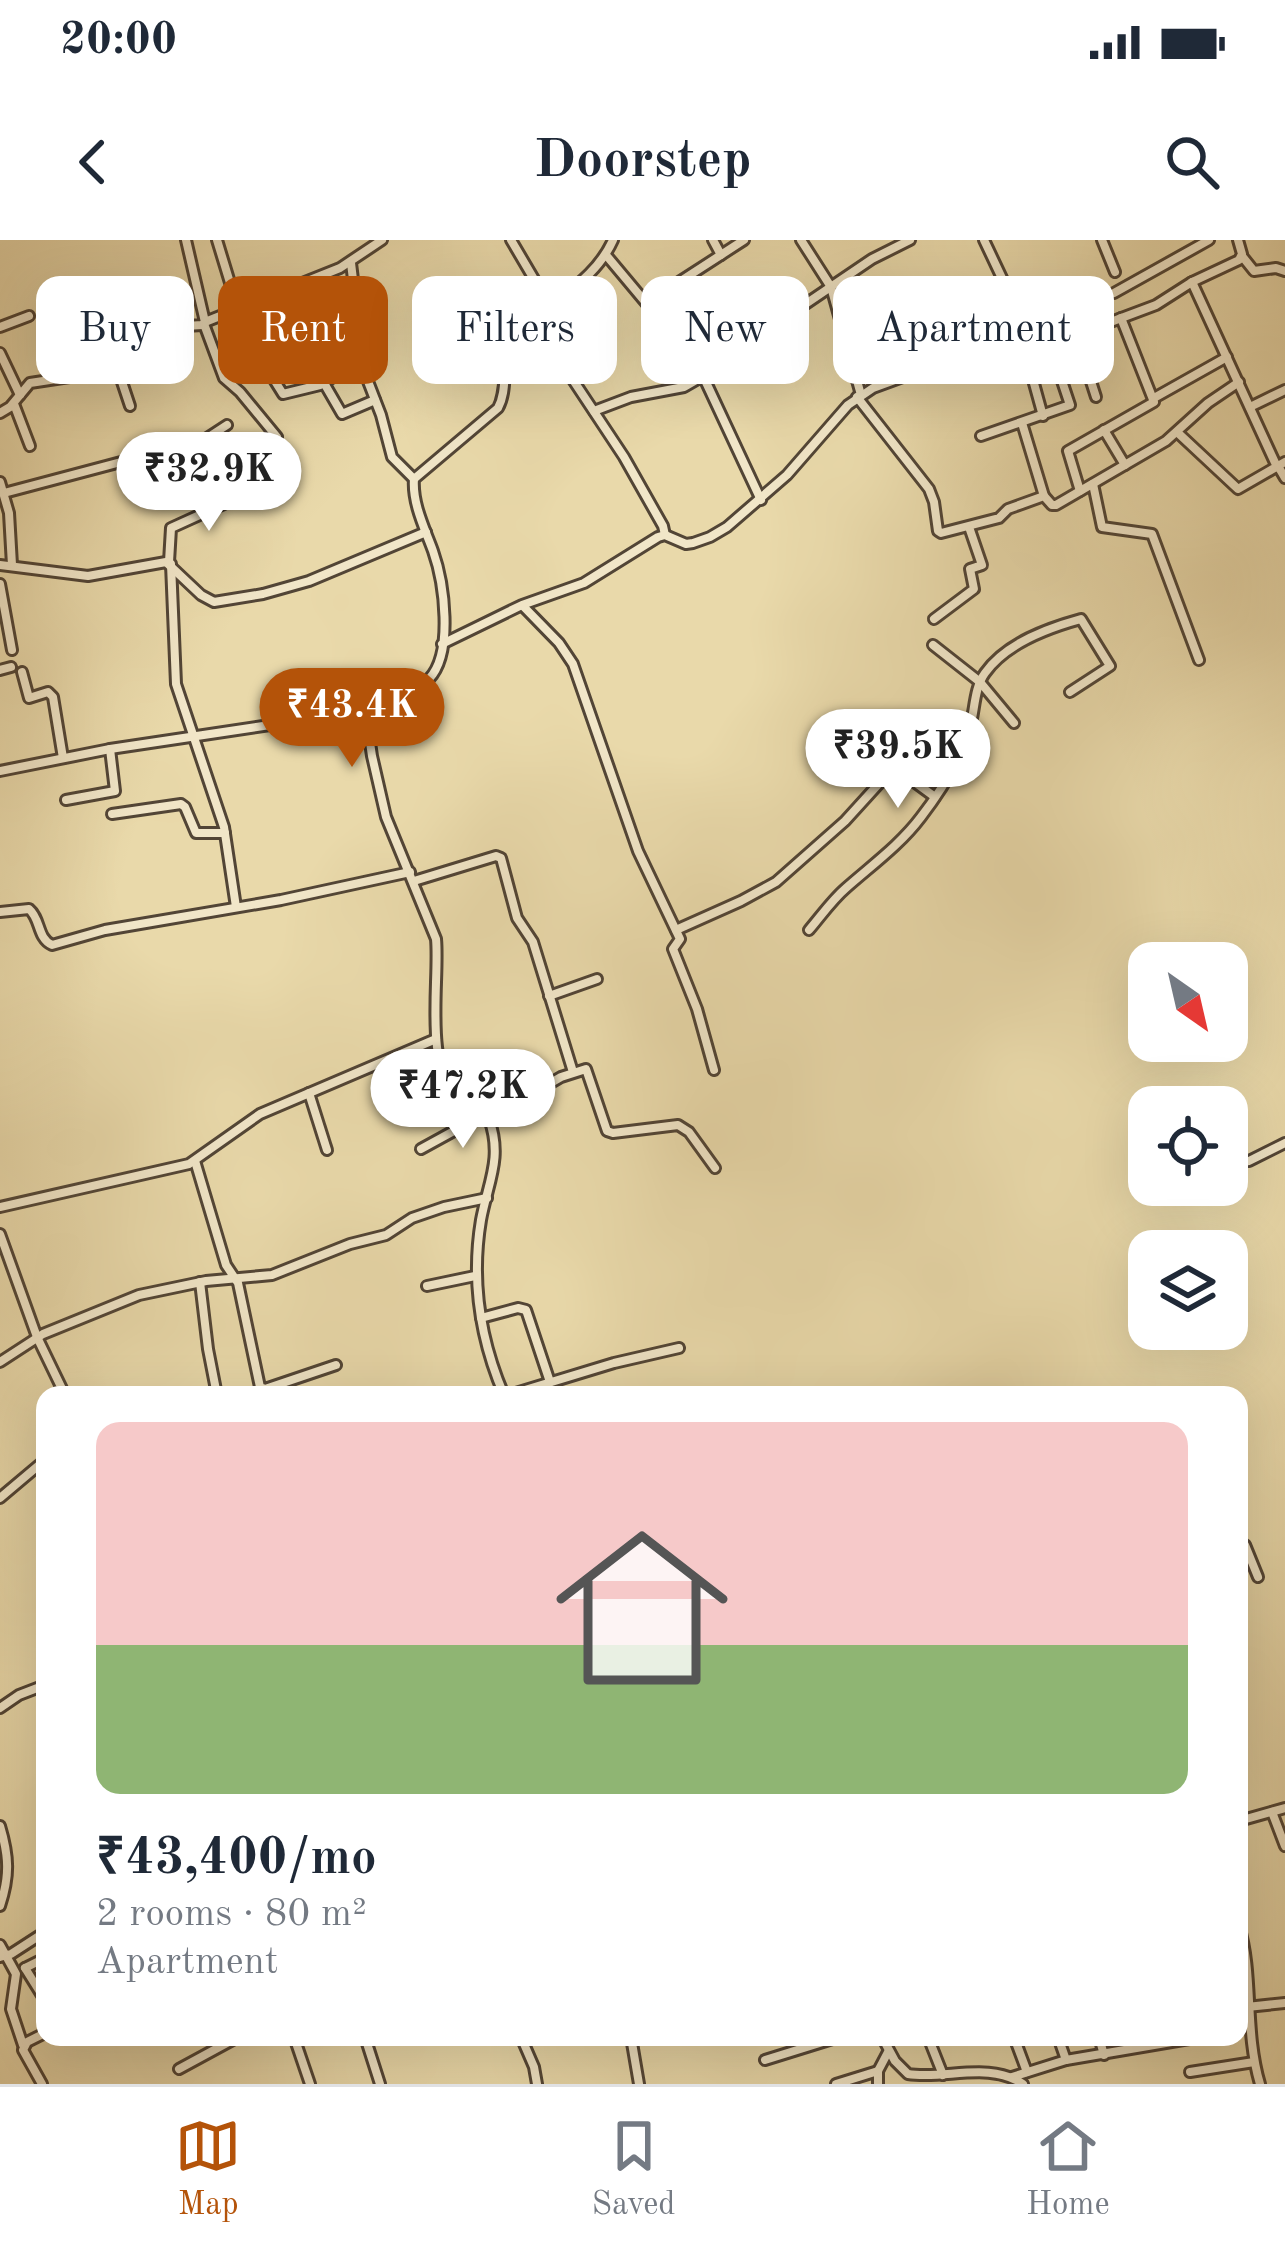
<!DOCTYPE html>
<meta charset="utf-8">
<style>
body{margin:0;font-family:"Old Standard TT",serif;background:#f2f2f3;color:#1f2937;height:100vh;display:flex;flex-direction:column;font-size:45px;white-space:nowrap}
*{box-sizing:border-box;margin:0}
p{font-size:39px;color:#747a83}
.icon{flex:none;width:66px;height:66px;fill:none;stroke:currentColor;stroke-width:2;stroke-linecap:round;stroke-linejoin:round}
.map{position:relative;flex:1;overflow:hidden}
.side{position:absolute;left:36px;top:1146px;width:1212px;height:660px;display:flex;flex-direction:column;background:#fff;border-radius:24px;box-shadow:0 12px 48px #0002}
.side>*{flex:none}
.hud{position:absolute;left:36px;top:36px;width:1215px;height:108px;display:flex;gap:24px}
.needle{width:78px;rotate:146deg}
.tools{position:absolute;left:1128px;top:702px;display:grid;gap:24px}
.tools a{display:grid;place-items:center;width:120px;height:120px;border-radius:24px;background:#fff;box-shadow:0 12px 48px #0002;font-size:60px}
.price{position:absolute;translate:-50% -102px;padding:0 27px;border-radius:42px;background:#fff;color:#222;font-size:39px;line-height:78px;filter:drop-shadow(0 3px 6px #0008)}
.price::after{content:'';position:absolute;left:50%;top:72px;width:36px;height:27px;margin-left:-18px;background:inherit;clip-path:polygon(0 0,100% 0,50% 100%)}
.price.selected{background:#b45309;color:#fff}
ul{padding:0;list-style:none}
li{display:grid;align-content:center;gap:24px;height:636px;padding:0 60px}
li span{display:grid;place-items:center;height:372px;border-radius:24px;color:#555}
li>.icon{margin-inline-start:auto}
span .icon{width:216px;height:216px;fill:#fffc;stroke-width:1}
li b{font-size:51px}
.chip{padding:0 42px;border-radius:24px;background:#fff;box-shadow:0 12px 48px #0002;font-size:42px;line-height:108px}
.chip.selected{background:#b45309;color:#fff}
.status{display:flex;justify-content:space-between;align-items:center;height:84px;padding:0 60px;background:#fff;direction:ltr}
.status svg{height:33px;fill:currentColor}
header{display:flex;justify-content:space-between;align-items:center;height:156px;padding:0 60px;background:#fff;font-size:54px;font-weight:800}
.dock{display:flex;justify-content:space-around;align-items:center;height:168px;border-top:3px solid #e0e1e3;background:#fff;font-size:33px;color:#747a83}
.dock a{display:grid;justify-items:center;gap:6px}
.dock .selected{color:#b45309}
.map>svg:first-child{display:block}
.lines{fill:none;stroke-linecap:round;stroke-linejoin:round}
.street-casing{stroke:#524536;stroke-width:14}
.street{stroke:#f1e6c8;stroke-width:8}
</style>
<div class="status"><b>20:00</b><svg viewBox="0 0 49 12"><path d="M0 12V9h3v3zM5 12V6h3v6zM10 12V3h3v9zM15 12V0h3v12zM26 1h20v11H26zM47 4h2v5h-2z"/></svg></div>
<header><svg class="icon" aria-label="back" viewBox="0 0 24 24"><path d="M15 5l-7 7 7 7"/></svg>Doorstep<svg class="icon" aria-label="search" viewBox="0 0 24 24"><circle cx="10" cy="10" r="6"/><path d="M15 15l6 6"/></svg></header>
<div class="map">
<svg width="1285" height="1844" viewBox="0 0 1285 1844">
<rect width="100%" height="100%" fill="#e9d9aa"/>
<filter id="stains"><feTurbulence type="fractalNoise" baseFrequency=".00167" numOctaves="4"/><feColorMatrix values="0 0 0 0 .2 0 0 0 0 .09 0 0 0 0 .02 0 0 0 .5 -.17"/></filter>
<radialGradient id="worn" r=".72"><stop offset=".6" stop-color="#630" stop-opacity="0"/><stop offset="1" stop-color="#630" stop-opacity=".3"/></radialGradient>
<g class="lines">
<defs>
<g id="street">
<polyline points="217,0 238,69"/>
<polyline points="511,0 551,68"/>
<polyline points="713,0 721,15"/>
<polyline points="801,0 831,47 861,155"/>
<polyline points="984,0 1009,53 1043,176"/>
<polyline points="1102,0 1115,32"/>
<polyline points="606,15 672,94 704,138 761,260"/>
<polyline points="1242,16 1254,31 1276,28 1285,31"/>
<polyline points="351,23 364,131 381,175 392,217 414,239"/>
<polyline points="1192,42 1277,227"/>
<polyline points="676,44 744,0"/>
<polyline points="1114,53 1209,0"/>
<polyline points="236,69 263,122 283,154 320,145 361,120"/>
<polyline points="534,81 624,217 663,286 665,295"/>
<polyline points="205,82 340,28 382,0"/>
<polyline points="204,84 224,138 240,152 277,197"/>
<polyline points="0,87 29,76"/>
<polyline points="1076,95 1096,157"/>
<polyline points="0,113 20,155"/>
<polyline points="113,115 130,166"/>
<polyline points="324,143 342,174 375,160"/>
<polyline points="857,157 929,249 934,262 938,291 941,293 999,278 1008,269 1044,256 1052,265 1056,265 1166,201 1208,163 1239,142"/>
<polyline points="1154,158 1227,117"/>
<polyline points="14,164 30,206"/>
<polyline points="1250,167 1285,150"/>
<polyline points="594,171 631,157 684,147 743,113 745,105 872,19 910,0"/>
<polyline points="0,173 10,167 30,143 76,136 169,87 202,85 205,82 186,0"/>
<polyline points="1022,183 1044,256"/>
<polyline points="1104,190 1125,225"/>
<polyline points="1177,192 1238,249 1285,222"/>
<polyline points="981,196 1070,165 1049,102"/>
<polyline points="1278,226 1285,238"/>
<polyline points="0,242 9,273 12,325"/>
<polyline points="1093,244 1102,287 1152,294 1199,420"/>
<polyline points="1080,251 1068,211 1154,162 1121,78"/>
<polyline points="4,253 204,200 227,185"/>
<polyline points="169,322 171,288 237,258"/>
<polyline points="171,324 176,444 224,587 236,667"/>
<polyline points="0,325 88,336 166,322 201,355 214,362 263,354 309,341 426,292"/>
<polyline points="0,344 12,410"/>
<polyline points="523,366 559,403 573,424 638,611 680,699 673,709 697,769 714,830"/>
<polyline points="934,379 974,349 970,329 982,325 969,287"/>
<polyline points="442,404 522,365 584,343 658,297 665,295 686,304 693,303 710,297 727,287 787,235 848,165 873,148 952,119 1076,95 1156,65 1192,42 1239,20 1242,14 1238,0"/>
<polyline points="933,405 980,442 1014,483"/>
<polyline points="0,430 11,427"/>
<polyline points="22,432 29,458 48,452 53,457 63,518"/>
<polyline points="0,531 110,509 290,482 336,470 366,467"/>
<polyline points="66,560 115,551 110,509"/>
<polyline points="112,574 181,564 185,567 196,593 225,593"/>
<polyline points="414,641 496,616 501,618 517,678 533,702 573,832"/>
<path d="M0 672 29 669C41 679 37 698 52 705L105 690 281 660 410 632"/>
<polyline points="676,690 741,661 776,642 845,581 894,527 935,557"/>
<path d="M809 690C821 676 832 660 846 648 872 625 900 605 921 577 941 551 961 519 970 487 975 470 974 448 985 433 1006 403 1048 388 1081 379L1110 426 1070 452"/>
<polyline points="549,756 597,739"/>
<polyline points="309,853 327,910"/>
<polyline points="489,879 561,837 586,829 607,891 613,893 678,885 689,892 715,928"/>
<polyline points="421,909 483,875"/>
<polyline points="195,921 226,1025 238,1043 260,1147 265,1149 336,1125"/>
<polyline points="1249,921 1285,903"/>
<polyline points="0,967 189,924 260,874 436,799"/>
<polyline points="0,994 37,1097 65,1155"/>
<polyline points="200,1042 208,1109 217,1155"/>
<polyline points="427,1046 475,1036"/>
<polyline points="481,1078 518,1068 526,1070 550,1142"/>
<polyline points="0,1122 43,1094 139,1055 206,1041 272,1035 350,1004 386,995 412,978 444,967 487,958"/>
<path d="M504 1155C480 1099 471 1040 481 980 488 942 503 918 489 879 480 871 467 866 458 858 423 827 440 739 436 699L386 577 372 516 365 469 369 464C388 458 415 454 429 439 454 413 444 342 433 311 425 289 412 263 414 239L498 168C509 148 500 121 513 103 542 63 592 47 613 0"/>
<polyline points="509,1155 614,1123 679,1108"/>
<polyline points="0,1258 45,1220"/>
<polyline points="1239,1302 1245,1305 1258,1337"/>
<polyline points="0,1468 19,1455 45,1445"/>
<polyline points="1272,1572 1285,1606"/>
<polyline points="1239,1581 1285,1568"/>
<path d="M0 1586C9 1616 10 1636 0 1666"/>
<path d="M1239 1686C1254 1735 1244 1790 1260 1844"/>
<polyline points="0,1705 16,1734 11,1769 23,1805"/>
<polyline points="0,1717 11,1714 45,1692"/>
<polyline points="25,1728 45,1760"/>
<polyline points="25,1728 45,1718"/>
<polyline points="1247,1767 1285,1763"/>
<polyline points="294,1797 310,1844"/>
<polyline points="365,1797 380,1844"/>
<polyline points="521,1797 534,1827 537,1844"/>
<polyline points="631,1797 639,1844"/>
<path d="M882 1797 895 1821 908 1834C945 1840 989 1821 1023 1844"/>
<polyline points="928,1797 943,1835"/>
<polyline points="1014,1797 1027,1832"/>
<polyline points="1058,1797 1066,1820"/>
<polyline points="1099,1797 1104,1815"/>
<polyline points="765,1820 839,1797"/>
<polyline points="179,1829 238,1797"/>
<polyline points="1190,1832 1254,1822"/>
<polyline points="1012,1837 1066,1820 1201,1797"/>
<polyline points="42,1844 23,1810 27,1802 45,1793"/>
<polyline points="836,1844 878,1831"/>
<polyline points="878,1844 878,1831 888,1812"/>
</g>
</defs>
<use href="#street" class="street-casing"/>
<use href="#street" class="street"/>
</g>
<rect width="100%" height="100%" filter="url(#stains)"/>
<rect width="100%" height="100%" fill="url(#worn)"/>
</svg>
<div class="tools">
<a><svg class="needle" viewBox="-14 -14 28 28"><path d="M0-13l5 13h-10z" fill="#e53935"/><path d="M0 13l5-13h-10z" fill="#747a83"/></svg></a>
<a><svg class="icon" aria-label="locate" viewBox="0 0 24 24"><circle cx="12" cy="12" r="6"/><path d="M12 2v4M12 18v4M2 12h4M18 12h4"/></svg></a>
<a><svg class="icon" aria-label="layers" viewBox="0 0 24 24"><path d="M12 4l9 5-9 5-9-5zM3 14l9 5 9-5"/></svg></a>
</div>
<b class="price" style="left:209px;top:294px">₹32.9K</b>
<b class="price selected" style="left:352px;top:530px">₹43.4K</b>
<b class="price" style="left:898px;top:571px">₹39.5K</b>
<b class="price" style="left:463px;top:911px">₹47.2K</b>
<div class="hud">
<a class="chip">Buy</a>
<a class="chip selected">Rent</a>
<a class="chip">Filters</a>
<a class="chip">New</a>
<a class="chip">Apartment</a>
</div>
<section class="side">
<ul>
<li><span style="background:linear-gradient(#f6c9c9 60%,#8fb573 0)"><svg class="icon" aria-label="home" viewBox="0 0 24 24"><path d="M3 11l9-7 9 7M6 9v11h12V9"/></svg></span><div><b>₹43,400/mo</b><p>2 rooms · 80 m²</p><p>Apartment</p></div></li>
</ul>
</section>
</div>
<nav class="dock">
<a class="selected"><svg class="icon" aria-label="map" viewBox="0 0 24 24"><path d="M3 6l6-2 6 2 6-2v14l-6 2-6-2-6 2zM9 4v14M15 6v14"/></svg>Map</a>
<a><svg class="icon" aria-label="saved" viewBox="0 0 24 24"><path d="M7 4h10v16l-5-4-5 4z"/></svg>Saved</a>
<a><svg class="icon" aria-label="home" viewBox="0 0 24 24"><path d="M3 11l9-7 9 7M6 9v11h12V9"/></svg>Home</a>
</nav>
